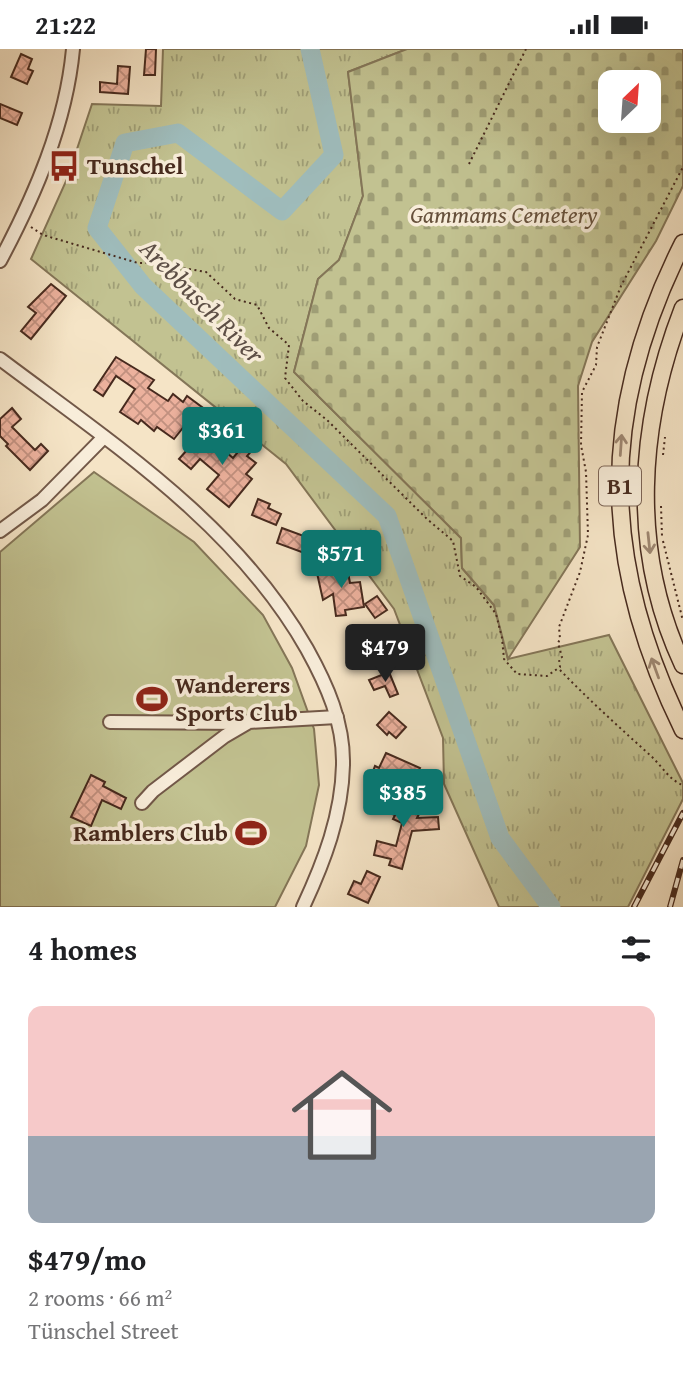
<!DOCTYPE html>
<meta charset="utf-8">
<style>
body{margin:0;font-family:"Gentium Book Plus",serif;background:#f6f6f6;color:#202124;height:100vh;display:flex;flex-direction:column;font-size:26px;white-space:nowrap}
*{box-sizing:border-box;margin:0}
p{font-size:23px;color:#757577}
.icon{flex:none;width:38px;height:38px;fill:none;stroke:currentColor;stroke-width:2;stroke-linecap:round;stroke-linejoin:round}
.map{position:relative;height:858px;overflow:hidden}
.side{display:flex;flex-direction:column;background:#fff;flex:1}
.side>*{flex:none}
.needle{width:46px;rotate:25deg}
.controls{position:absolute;left:598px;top:21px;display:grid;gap:14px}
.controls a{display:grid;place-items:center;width:63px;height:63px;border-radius:14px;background:#fff;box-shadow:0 7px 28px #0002;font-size:35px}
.price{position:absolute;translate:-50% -60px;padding:0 16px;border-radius:7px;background:#0f766e;color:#fff;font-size:23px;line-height:46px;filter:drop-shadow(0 2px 4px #0008)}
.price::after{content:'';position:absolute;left:50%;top:42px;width:21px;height:16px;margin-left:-10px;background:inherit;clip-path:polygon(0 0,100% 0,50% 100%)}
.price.active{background:#222;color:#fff}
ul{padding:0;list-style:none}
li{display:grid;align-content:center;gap:14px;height:371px;padding:0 28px}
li+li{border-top:2px solid #e0e0e0}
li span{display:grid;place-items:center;height:217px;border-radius:14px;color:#555}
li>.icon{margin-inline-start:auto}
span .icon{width:126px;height:126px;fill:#fffc;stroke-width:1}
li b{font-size:30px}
h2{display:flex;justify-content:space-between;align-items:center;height:84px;padding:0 28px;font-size:30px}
.status{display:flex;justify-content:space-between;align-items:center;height:49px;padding:0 35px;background:#fff;direction:ltr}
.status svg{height:19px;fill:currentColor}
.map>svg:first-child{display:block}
.grass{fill:url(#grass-tufts);stroke:#847658;stroke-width:2}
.cemetery{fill:url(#cemetery-stones);stroke:#847658;stroke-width:2;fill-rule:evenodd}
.pitch{fill:#c2c291;stroke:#847658;stroke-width:2}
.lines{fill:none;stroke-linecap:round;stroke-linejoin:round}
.river{stroke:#9fbdbd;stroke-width:19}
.building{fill:url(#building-cross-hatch);stroke:#472a1e;stroke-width:2}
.minor-casing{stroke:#725848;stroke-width:16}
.major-casing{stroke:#472a1e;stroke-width:19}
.path{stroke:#472a1e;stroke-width:2;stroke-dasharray:2 3.5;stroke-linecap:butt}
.minor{stroke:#f8edda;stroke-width:12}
.major{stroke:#f5e4c6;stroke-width:16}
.rail-casing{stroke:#472a1e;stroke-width:6}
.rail{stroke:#f8edda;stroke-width:3.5;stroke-dasharray:10;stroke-linecap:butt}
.oneway{stroke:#9e8772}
.labels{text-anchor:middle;stroke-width:7;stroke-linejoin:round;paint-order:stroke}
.shield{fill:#f8edda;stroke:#7c6456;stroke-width:2}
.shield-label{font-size:23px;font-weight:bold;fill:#472a1e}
.poi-label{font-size:24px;font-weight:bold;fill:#472a1e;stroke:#f8edda;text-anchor:start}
.park-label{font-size:24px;font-style:italic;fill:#66503b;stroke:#f8edda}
.water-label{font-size:26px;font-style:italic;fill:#5d4f46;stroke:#f8edda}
</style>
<div class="status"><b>21:22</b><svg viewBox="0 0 49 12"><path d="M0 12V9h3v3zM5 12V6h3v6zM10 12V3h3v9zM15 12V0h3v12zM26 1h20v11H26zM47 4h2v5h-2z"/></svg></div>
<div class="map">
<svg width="683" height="858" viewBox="0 0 683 858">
<defs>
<pattern id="grass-tufts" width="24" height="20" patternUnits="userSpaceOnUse" patternTransform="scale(1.75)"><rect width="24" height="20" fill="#c2c291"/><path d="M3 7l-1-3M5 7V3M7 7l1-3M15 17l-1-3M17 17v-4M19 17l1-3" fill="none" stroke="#9f9e76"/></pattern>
<pattern id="cemetery-stones" width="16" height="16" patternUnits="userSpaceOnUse" patternTransform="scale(1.75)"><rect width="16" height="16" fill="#c2c291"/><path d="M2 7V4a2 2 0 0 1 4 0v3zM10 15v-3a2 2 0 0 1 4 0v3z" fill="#9f9e76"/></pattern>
<pattern id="building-cross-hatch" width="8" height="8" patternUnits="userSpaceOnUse" patternTransform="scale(1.75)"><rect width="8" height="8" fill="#ecb19d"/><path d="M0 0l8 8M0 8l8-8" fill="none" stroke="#c1907f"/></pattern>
</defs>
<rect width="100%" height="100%" fill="#f5e4c6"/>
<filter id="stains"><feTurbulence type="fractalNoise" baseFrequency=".00286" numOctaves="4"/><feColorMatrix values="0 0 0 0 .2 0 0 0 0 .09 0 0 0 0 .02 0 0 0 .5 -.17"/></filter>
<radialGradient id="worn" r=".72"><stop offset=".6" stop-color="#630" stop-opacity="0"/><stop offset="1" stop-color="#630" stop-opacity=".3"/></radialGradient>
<polygon class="grass" points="163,0 407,0 348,23 363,147 339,211 318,230 294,323 461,489 462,519 494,556 508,610 609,586 683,734 683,750 628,858 499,858 444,735 443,689 394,560 286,415 31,210 67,130 92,55 161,57"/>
<path class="cemetery" d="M407 0H683V137L656 192 592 293 578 337 580 498 508 610 494 556 462 519 461 489 294 323 318 230 339 211 363 147 348 23ZM611 33H649V72H611Z"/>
<polygon class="pitch" points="94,423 194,493 263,566 292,619 314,680 319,736 306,797 275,858 0,858 0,503"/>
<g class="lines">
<polyline class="river" points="310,0 334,106 282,162 178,84 125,94 97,179 143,237 387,467 500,789 551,858"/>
</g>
<g class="building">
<polygon points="146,0 156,0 155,26 144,26"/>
<polygon points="21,5 32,10 28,20 33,22 27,35 11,28"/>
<polygon points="118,17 130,18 128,45 100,43 100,33 117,35"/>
<polygon points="0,55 22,64 17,76 0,69"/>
<polygon points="51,235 66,247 31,290 21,282 36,264 28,258"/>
<polygon points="116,308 154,331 148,339 168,352 173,345 183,353 187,347 218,370 208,384 190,370 174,390 157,378 154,382 141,371 138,375 120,363 135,340 116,327 103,347 94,341"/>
<polygon points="12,359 21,370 12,378 35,401 41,395 48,402 30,421 6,397 8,395 0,387 0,370"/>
<polygon points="203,383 233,409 247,392 254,399 247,407 256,414 246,425 252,430 229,458 207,440 219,426 200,410 191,420 179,410"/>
<polygon points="258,450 270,455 268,459 281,465 276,476 252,466"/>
<polygon points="282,479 312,490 307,505 277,494"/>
<polygon points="347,518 350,534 360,533 364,558 345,561 346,566 336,567 333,545 323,551 317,524"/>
<polygon points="377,547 387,561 375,569 365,555"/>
<polygon points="354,585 356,585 361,594 378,591 381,604 367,606 369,610 358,612"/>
<polygon points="389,623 398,645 390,648 385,637 374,641 369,631"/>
<polygon points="389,663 406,678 396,689 389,683 387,686 377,676"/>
<polygon points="386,704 420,719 414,732 396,724 392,734 372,725 375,717 379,719"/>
<polygon points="91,726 105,733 103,737 126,749 121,760 102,751 91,777 71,768"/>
<polygon points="382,748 398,755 400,749 422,759 417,769 438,768 439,780 412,782 402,820 389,816 391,810 374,806 377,792 396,797 402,774 393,770 395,766 377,759"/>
<polygon points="367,822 380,828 368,854 348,845 354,832 361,835"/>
</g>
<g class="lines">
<defs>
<g id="minor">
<path d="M0 212C35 146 66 75 73 0"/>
<path d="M0 310C113 395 236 475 307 600 327 636 344 674 343 716 342 766 324 813 303 858"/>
<polyline points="0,482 42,451 104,388"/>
<polyline points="110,673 246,674"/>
<polyline points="142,754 153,742 225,687 249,673 337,668"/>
</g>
<g id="major">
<path d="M683 194C598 363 600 512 683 681"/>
<path d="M683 259C638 375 629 501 683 616"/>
</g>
</defs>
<use href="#minor" class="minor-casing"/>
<use href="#major" class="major-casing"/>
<g class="path">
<polyline points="469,115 526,0"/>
<polyline points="31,178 43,186 138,214 154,214 206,223 235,250 257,256 269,279 289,296 285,329 303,352 327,371 427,470 453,492 460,527 476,538 496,565 502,589 504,610 517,625 547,627 560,618 559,610 562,608 558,594 560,590 559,578 580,523 588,486 586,423 581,396 582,343 596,316 597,298 621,237 683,118"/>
<polyline points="663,406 665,388"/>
<polyline points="661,457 662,487"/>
<polyline points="663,492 683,572"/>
<path d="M560 621C589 651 620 679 651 707 661 716 670 732 683 736"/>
</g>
<use href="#minor" class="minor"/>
<use href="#major" class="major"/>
<defs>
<g id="rail">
<polyline points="634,858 683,764"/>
<polyline points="670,858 683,811"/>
</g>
</defs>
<use href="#rail" class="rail-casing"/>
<use href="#rail" class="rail"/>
</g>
<defs><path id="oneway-shaft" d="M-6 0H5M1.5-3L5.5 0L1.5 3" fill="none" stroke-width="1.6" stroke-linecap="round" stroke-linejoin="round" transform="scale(1.75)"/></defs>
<g class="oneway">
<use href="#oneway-shaft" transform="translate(621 396) rotate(-86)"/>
<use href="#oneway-shaft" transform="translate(649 494) rotate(84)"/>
<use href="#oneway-shaft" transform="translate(655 619) rotate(-110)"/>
</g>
<defs>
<symbol id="bus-bare" viewBox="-9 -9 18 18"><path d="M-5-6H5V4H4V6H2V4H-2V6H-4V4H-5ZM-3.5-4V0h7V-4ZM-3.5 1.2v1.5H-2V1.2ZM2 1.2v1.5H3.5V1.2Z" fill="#8f2418" stroke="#f8edda" stroke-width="2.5" paint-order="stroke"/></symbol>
<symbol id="stadium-bare" viewBox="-9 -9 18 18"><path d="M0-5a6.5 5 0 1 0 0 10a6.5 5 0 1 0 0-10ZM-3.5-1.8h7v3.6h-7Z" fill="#8f2418" stroke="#f8edda" stroke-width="2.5" paint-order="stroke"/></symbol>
</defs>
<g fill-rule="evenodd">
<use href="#bus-bare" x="42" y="95" width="44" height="44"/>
<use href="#stadium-bare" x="130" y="628" width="44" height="44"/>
<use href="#stadium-bare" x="229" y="762" width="44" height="44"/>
</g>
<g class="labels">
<rect class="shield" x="599" y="417.5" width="42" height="39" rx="5"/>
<g class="shield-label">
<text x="620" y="445">B1</text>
</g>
<g class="poi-label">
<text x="87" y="125">Tunschel</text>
<text x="175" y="644">Wanderers<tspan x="175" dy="28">Sports Club</tspan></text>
<text x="228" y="792" text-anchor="end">Ramblers Club</text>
</g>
<g class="park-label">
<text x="504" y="174">Gammams Cemetery</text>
</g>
<g class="water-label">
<text transform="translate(202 252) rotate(45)" y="9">Arebbusch River</text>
</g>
</g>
<rect width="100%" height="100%" filter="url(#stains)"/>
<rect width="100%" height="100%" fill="url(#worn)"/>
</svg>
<div class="controls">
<a><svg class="needle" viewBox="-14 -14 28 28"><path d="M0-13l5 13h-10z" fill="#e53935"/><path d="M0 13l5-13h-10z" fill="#757577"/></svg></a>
</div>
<b class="price" style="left:222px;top:418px">$361</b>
<b class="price" style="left:341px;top:541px">$571</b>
<b class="price active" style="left:385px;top:635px">$479</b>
<b class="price" style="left:403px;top:780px">$385</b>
</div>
<section class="side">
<h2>4 homes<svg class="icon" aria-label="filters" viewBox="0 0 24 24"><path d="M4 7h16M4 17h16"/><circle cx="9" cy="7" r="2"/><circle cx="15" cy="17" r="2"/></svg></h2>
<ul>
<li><span style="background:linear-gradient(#f6c9c9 60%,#9aa5b1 0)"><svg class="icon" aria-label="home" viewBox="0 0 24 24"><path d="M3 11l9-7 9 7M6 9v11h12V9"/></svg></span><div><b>$479/mo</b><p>2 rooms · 66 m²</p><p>Tünschel Street</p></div></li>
</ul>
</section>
